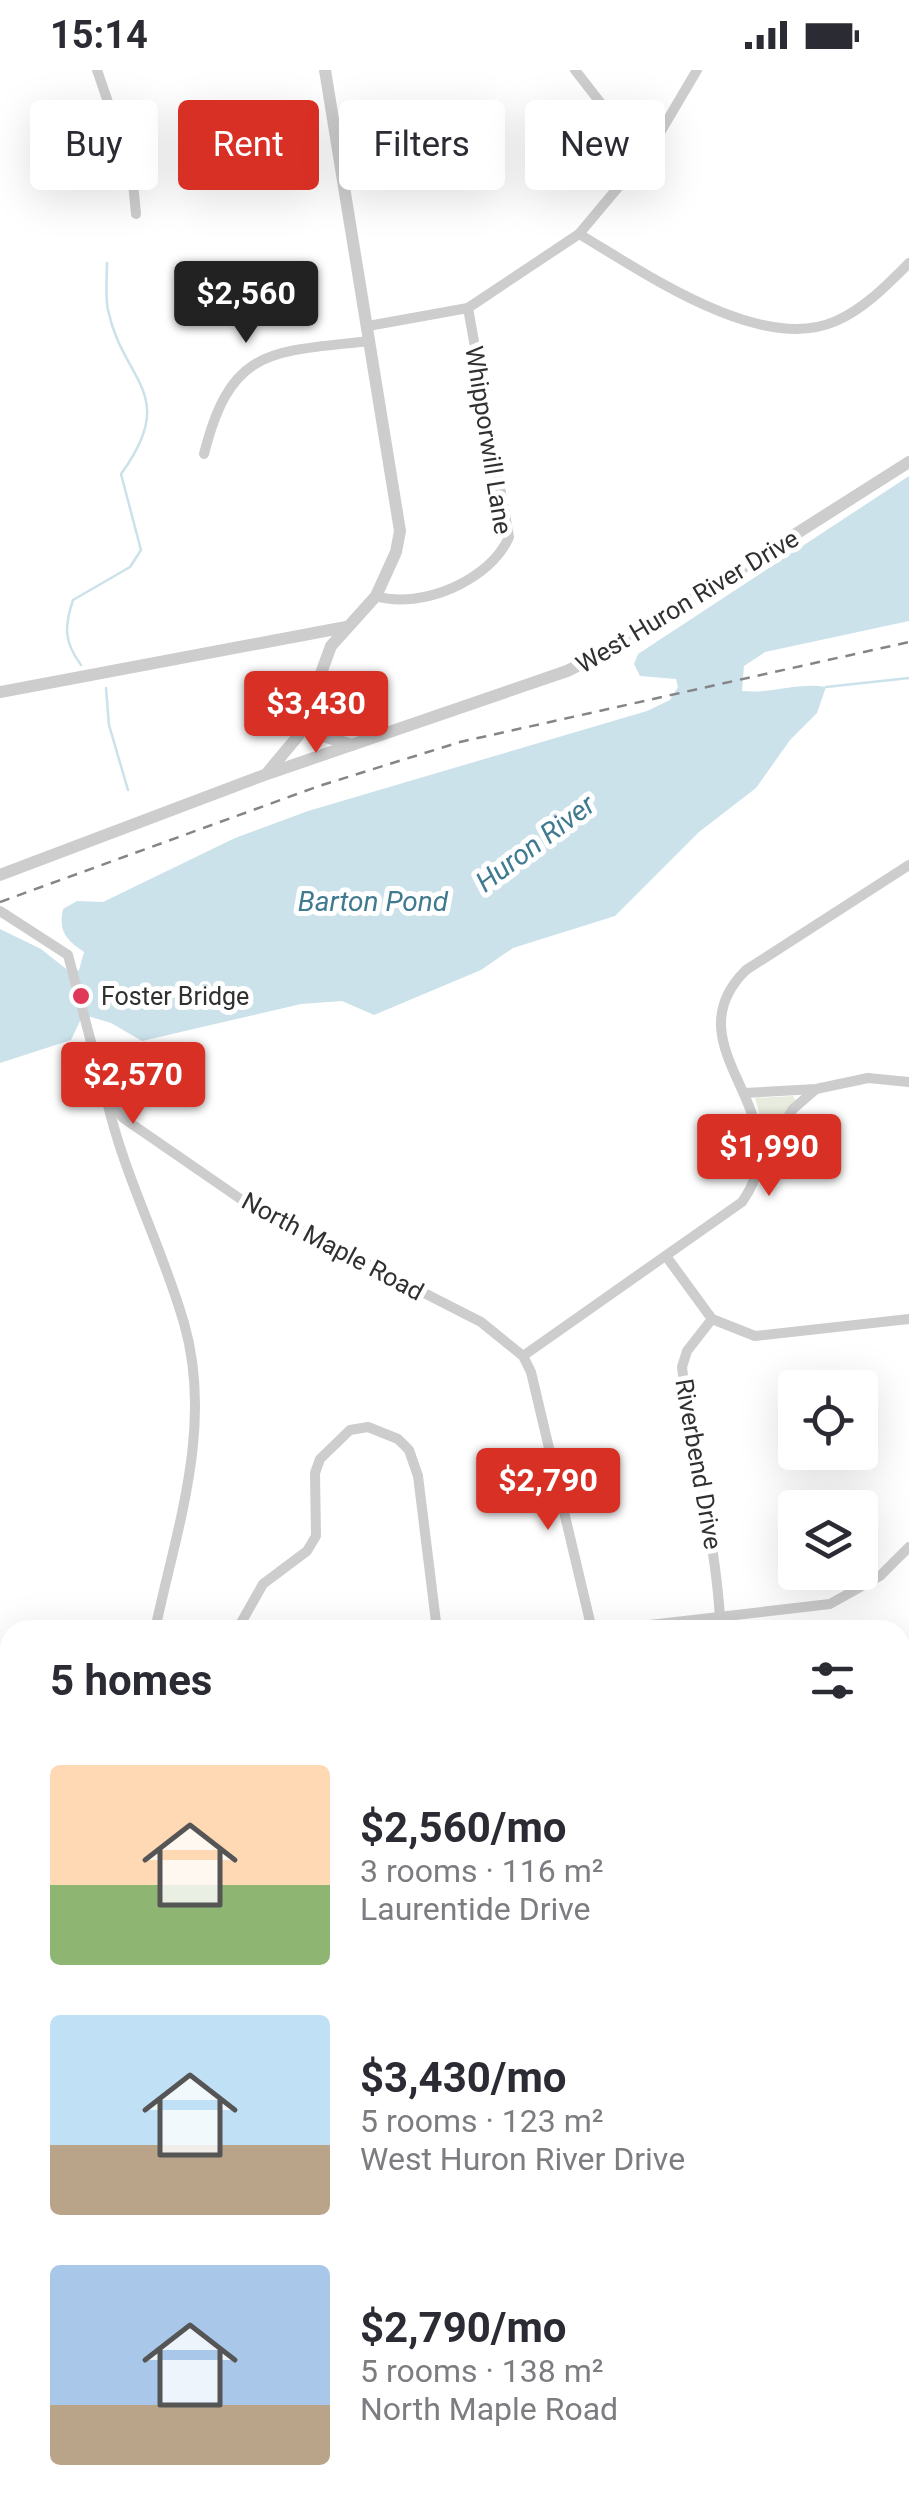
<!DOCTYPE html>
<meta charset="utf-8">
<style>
body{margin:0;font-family:Roboto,sans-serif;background:#f2f2f3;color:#2b2b33;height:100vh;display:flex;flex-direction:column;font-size:38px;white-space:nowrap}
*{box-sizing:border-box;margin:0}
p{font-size:32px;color:#7c7c81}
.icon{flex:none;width:55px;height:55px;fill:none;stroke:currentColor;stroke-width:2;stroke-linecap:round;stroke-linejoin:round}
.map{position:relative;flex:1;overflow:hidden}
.details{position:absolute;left:0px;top:1550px;width:910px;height:892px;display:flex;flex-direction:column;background:#fff;border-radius:30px 30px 0 0;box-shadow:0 10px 40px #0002}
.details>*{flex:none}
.hud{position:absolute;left:30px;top:30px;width:850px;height:90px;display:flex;gap:20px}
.tools{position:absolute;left:778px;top:1300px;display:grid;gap:20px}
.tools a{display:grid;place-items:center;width:100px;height:100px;border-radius:10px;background:#fff;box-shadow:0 10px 40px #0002;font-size:50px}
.price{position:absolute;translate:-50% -85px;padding:0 22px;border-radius:10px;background:#d93025;color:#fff;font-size:32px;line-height:65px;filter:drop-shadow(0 2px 5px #0008)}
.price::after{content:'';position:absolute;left:50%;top:60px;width:30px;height:22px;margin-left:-15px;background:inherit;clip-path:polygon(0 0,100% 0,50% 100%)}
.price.on{background:#222;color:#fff}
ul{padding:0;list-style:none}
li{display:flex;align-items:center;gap:30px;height:250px;padding:0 50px}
li span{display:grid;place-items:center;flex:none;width:280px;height:200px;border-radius:10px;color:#555}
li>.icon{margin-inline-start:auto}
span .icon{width:120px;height:120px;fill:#fffc;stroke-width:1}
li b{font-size:42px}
h2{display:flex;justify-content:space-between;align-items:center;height:120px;padding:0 50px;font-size:42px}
.pill{padding:0 35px;border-radius:10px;background:#fff;box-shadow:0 10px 40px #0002;font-size:35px;line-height:90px}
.pill.on{background:#d93025;color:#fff}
.status{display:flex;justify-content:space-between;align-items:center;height:70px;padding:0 50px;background:#fff;direction:ltr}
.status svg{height:28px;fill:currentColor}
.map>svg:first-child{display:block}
.green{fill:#e7ecde}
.water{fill:#cbe2eb}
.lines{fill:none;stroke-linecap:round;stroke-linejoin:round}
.stream{stroke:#cbe2eb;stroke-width:2.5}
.minor{stroke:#cdcdcd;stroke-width:10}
.tertiary{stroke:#cdcdcd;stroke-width:12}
.rail{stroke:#858585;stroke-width:2.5;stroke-dasharray:10 8;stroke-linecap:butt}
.poi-dot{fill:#e03858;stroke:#fff;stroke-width:4}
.labels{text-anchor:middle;stroke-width:10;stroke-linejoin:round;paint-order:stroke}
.street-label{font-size:25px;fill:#303030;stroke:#fff}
.poi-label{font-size:25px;fill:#303030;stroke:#fff;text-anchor:start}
.water-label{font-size:28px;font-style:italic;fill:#407a90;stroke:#fff}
</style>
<div class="status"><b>15:14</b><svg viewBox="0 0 49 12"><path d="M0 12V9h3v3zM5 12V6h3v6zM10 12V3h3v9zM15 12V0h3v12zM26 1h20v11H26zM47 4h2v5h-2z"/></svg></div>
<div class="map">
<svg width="909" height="2442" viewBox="0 0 909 2442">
<rect width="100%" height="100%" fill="#fff"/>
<polygon class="green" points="793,1026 796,1031 766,1068 755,1028"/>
<path class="water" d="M909 406V551L765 582 744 596 742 621C772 624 797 612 826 617L817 643 790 670 756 718 699 762 615 846 513 878 481 900 374 945 342 931 301 934 142 971 111 953 91 947 81 949 71 970 0 993V859L41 879 70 902 79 900 84 882C66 870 58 861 63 839L77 831 103 832 235 768 308 741 647 641 670 630 678 617 676 609 640 606 634 594 638 584Z"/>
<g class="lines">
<g class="stream">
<path d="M81 595C64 572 64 557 73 530L130 497 141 480 121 404C180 323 123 312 108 240 105 225 107 207 107 193"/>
<polyline points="826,617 909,608"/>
<polyline points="106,618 109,655 128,720"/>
<polyline points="900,2058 909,2058"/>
</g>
<g class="minor">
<polyline points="97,0 132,102 136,144"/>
<polyline points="575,0 617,54 651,78"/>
<path d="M579 164C642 201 760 285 836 251 865 238 887 215 909 193"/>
<polyline points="368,256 468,238 579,164 651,78 697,0"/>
<path d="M204 384C231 277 270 282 370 271"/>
<path d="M376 526C421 540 491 510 509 467L468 238"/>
<polyline points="0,841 68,885 105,1025 123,1048 242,1130 481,1252 523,1286 531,1302 592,1560"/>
<polyline points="744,1023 816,1019 868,1008 909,1012"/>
<path d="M107 1031C125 1108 162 1177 184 1253 214 1357 176 1460 155 1560"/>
<polyline points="763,1086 793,1039 815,1020"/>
<polyline points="666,1186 712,1249 755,1266 909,1249"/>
<path d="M712 1249 687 1281 682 1297C691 1381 715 1464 720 1548"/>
<path d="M523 1286 742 1132C806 1043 667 978 746 900L909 795"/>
<polyline points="237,1560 263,1514 307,1481 316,1466 315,1403 320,1389 350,1360 368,1357 398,1369 409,1380 418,1406 437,1560"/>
<polyline points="606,1560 830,1534 880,1506 909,1477"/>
<polyline points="0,1727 10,1723"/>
<polyline points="743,2432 744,2442"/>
</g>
<g class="tertiary">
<polyline points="0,622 346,557"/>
<polyline points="308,645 320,665 352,675"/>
<polyline points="268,702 298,666 331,576 376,526 396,482 400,461 325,0"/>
<polyline points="0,805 267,704 567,601 624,573 909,392"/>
</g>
<polyline class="rail" points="0,832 319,716 460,672 909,572"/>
</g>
<circle class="poi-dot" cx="81" cy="926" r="10"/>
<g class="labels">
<g class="street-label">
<text transform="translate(489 370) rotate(81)" y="9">Whipporwill Lane</text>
<text transform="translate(687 531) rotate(-31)" y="9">West Huron River Drive</text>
<text transform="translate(333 1176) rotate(28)" y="9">North Maple Road</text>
<text transform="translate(699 1394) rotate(80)" y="9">Riverbend Drive</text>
</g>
<g class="poi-label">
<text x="101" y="935">Foster Bridge</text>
</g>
<g class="water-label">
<text transform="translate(535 773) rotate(-37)" y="10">Huron River</text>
<text x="373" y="841">Barton Pond</text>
</g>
</g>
</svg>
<div class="tools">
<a><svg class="icon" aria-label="locate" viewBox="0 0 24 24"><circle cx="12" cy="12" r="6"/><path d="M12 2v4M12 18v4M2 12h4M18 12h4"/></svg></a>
<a><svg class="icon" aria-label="layers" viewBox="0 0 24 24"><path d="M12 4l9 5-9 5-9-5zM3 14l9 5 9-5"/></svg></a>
</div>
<b class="price on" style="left:246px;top:276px">$2,560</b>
<b class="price" style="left:316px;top:686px">$3,430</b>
<b class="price" style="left:133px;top:1057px">$2,570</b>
<b class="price" style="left:769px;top:1129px">$1,990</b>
<b class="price" style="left:548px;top:1463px">$2,790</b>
<div class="hud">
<a class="pill">Buy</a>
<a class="pill on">Rent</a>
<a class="pill">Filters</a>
<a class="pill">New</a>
</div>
<section class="details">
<h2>5 homes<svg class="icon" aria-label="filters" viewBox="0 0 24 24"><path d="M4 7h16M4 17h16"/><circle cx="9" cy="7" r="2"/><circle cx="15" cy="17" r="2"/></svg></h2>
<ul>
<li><span style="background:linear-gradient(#ffd9b3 60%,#8fb573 0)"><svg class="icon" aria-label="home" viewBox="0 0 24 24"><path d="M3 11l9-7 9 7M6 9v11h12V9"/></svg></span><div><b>$2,560/mo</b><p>3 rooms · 116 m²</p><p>Laurentide Drive</p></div></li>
<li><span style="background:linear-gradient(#bfe0f5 65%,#b9a48a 0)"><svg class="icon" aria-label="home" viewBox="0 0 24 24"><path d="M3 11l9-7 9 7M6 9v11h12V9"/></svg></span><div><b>$3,430/mo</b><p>5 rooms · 123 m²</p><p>West Huron River Drive</p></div></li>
<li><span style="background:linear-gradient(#a9c7e8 70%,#b9a48a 0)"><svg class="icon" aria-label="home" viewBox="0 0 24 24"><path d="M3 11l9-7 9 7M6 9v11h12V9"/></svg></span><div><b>$2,790/mo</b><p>5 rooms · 138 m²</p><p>North Maple Road</p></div></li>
</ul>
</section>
</div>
